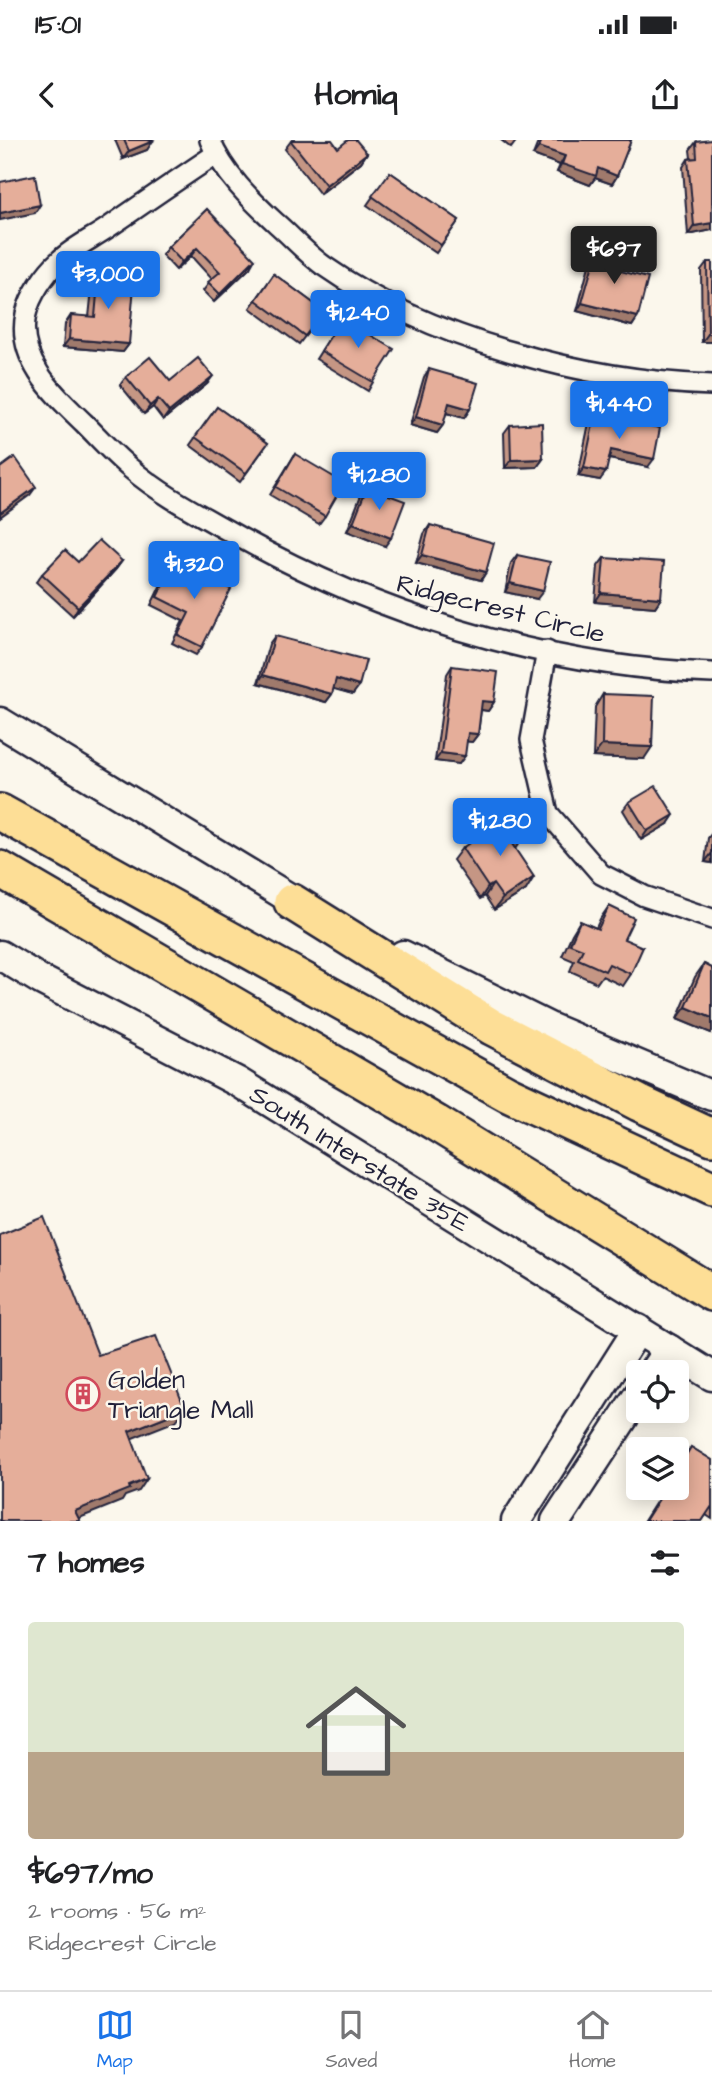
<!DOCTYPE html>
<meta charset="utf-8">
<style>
body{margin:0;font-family:"Architects Daughter",sans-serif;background:#f6f6f6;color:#202124;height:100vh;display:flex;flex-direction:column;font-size:26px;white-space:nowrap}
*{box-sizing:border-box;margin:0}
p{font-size:23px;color:#757577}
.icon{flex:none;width:38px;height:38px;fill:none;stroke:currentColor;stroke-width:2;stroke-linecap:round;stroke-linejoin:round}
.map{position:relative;height:1381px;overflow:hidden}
.sheet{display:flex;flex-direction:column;background:#fff;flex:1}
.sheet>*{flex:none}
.controls{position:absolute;left:626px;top:1220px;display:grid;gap:14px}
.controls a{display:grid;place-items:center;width:63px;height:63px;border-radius:7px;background:#fff;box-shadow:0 4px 18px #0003;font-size:35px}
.price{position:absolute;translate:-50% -60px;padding:0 16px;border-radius:7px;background:#1a73e8;color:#fff;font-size:23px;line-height:46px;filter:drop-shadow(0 2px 4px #0008)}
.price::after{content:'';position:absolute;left:50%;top:42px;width:21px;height:16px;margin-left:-10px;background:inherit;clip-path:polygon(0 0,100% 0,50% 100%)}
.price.selected{background:#222;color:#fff}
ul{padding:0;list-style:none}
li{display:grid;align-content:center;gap:14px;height:371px;padding:0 28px}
li span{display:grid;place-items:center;height:217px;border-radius:7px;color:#555}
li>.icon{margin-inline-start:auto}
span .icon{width:126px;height:126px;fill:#fffc;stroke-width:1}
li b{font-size:30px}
h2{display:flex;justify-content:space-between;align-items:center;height:84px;padding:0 28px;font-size:30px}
.status{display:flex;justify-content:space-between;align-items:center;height:49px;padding:0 35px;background:#fff;direction:ltr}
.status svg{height:19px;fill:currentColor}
header{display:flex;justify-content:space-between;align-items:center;height:91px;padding:0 28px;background:#fff;font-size:32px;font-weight:700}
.menu{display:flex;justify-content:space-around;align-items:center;height:98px;border-top:2px solid #e0e0e0;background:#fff;font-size:19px;color:#757577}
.menu a{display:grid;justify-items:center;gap:4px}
.menu .selected{color:#1a73e8}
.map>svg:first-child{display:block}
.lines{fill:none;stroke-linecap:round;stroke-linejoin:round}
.street-casing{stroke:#22223b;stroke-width:24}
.secondary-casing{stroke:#22223b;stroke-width:33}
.highway-casing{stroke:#22223b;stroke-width:40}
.street{stroke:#fbf7ec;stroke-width:19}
.secondary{stroke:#fbf7ec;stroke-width:28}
.highway{stroke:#fdde96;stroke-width:35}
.wall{fill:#c59684;stroke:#22223b;stroke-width:2}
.shaded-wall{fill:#a07a6c;stroke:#22223b;stroke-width:2}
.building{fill:#e5ae9a;stroke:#22223b;stroke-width:2}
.labels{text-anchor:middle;stroke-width:5;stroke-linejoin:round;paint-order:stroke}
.street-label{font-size:26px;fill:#22223b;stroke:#fbf7ec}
.poi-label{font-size:26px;fill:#22223b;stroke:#fbf7ec;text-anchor:start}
</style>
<div class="status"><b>15:01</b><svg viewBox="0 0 49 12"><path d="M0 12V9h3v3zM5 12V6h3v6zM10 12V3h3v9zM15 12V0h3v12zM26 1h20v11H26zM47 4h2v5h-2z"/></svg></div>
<header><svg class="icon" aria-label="back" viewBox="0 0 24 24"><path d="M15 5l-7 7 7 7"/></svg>Homiq<svg class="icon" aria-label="share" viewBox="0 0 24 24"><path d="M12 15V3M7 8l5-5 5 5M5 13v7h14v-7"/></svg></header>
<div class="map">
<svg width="712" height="1381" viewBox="0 0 712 1381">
<rect width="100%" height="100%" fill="#fbf7ec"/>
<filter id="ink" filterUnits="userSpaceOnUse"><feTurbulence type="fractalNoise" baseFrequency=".0143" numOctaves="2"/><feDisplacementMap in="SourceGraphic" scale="14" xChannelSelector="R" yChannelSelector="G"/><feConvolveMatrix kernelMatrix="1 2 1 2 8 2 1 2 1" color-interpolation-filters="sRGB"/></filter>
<g filter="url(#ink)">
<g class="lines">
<defs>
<g id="street">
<path d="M210 0C223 33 251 60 276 83 292 97 307 114 324 126 428 199 586 241 712 245"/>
<path d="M216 14C180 38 145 62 109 87 93 98 74 107 60 120 45 133 30 156 26 174 16 220 55 255 84 283 99 298 114 315 130 328 159 353 193 371 225 389 371 473 543 527 712 533"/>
<polyline points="547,511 531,600 548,673 601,734 644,756 712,779"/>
</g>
<g id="secondary">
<polyline points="0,582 309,770"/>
<polyline points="0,815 41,840 238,942 712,1236"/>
<polyline points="403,815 551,888 712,956"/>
<polyline points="653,1232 669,1209"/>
<polyline points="516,1381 638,1189"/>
<polyline points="556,1381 639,1254"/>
</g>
<g id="highway">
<polyline points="0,672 508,954 712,1049"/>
<polyline points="0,729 436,983 712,1153"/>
<polyline points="292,762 492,887 639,963 712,997"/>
</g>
</defs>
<use href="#street" class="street-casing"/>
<use href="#secondary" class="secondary-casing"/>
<use href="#highway" class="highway-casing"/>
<use href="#street" class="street"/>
<use href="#secondary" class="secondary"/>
<use href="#highway" class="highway"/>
</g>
<g class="wall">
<polygon points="115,0 152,0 147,10 123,19"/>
<polygon points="501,0 517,0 511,8"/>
<polygon points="539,0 631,0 617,36 612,44 595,38 590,45 557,32 560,25 533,15"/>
<polygon points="291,1 338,8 367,13 361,22 320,54 285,9"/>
<polygon points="696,2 712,90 688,95 683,27 688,19 691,18 690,10"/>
<polygon points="390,32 459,80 436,113 367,65"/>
<polygon points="207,69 250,128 214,162 203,151 212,139 191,116 176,130 162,115 168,107"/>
<polygon points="598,106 613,129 638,177 632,186 577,171 592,114"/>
<polygon points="707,122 712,122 712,202 702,202 701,130"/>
<polygon points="99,131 129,204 123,212 63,207 65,184 71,175 89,177 93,139"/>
<polygon points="274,134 324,171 299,204 250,168"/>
<polygon points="342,178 373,242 368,251 316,219"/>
<polygon points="429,229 470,269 464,278 446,273 443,285 437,293 410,285 424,237"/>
<polygon points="126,237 170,241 207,244 163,280 153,267 144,274 120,245"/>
<polygon points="217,267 268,303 240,342 190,305"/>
<polygon points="595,275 648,327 609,319 600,340 578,336 589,283"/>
<polygon points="510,285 543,319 537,327 505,328 504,293"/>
<polygon points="295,314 325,376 319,384 270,355"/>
<polygon points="367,347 385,406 347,391 361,355"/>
<polygon points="430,385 486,432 481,440 416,423 424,394"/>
<polygon points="517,415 537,459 505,452 511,423"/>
<polygon points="604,418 661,458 655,467 595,462 598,426"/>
<polygon points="122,421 116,429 73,476 36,442 42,434 78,422"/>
<polygon points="174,422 202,507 196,515 172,503 183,481 151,465 168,430"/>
<polygon points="275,496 353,554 333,548 332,554 326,562 258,543 269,504"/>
<polygon points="452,526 494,562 488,571 481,570 478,594 472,602 466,601 459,624 435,621 447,534"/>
<polygon points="603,554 644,619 593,617 595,567"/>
<polygon points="629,662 668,684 641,700 623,670"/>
<polygon points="712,693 712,723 705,722 708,698"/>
<polygon points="462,708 515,709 526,750 494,770 485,756 480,759 453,720"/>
<polygon points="609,766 624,799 631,834 623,846 602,836 597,843 570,831 574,821 562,816 572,794 580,781 596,788 600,779"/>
<polygon points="704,824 712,828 712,891 711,893 677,879 695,837"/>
<polygon points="691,1307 712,1320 712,1379 706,1375 702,1381 644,1381 665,1348 677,1348 677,1328"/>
</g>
<g class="shaded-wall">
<polygon points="153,1 147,10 123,19 129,11"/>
<polygon points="539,7 565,16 560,25 533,15"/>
<polygon points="367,13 361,22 320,54 326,45"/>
<polygon points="562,24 598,28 617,36 612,44 595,38 590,45 557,32"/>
<polygon points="40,65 35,73 0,80 0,73"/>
<polygon points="712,83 712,90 688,95 694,86"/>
<polygon points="197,108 191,116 176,130 182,122"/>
<polygon points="255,119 250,128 214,162 220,154"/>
<polygon points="582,163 638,177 632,186 577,171"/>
<polygon points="708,194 712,194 712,202 702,202"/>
<polygon points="69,199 129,204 123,212 63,207"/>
<polygon points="213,236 207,244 163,280 169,272"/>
<polygon points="158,259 153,267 144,274 150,266"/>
<polygon points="449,263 470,269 464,278 443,272"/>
<polygon points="416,277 443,285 437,293 410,285"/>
<polygon points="611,310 654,319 648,327 605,318"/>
<polygon points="543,319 537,327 505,328 511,320"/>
<polygon points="584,328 606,332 600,340 578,336"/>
<polygon points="36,347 30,355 0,377 0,373"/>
<polygon points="353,383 391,398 385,406 347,391"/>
<polygon points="422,415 486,432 481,440 416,423"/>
<polygon points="122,421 116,429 73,476 78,467"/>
<polygon points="510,443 543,451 537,459 505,452"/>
<polygon points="601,453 661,458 655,467 595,462"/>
<polygon points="263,535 332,554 326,562 258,543"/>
<polygon points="336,539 359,546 353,554 330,548"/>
<polygon points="482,561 494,562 488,571 476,569"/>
<polygon points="468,593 478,594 472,602 462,601"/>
<polygon points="602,605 652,607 644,619 593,617"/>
<polygon points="441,613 465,616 459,624 435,621"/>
<polygon points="674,675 668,684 641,700 647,691"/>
<polygon points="524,696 515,709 503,716 512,704"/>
<polygon points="712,713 712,723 705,722"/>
<polygon points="534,737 526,750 494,770 503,758"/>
<polygon points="493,744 485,756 480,759 488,747"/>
<polygon points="686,867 712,878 712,891 711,893 677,879"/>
<polygon points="185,1269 176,1281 120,1303 129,1291"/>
<polygon points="147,1339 139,1351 125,1356 122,1361 72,1381 75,1371"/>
</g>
<g class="building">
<polygon points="124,0 152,0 153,1 129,11"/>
<polygon points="292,0 332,0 338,8 348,0 356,0 367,13 326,45 291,1"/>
<polygon points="542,0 631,0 617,36 598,28 596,36 562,24 565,16 539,7"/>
<polygon points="712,0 712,83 694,86 688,19 697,18 696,2"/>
<polygon points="390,32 459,80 441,105 372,56"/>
<polygon points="35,35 40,65 0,73 0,42"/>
<polygon points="207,69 255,119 220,154 208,142 220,132 197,108 182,122 168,107"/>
<polygon points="598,106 618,111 613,129 648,138 638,177 582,163"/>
<polygon points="707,122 712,122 712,194 708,194"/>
<polygon points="99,131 135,134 129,204 69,199 71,175 95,177"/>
<polygon points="274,134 324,171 305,196 256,160"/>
<polygon points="342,178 394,209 373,242 321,211"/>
<polygon points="150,217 170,241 198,218 213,236 169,272 158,259 150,266 126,237"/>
<polygon points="429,229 478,243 470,269 449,263 443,285 416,277"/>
<polygon points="217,267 268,303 246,333 195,297"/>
<polygon points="595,275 660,288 654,319 611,310 606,332 584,328"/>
<polygon points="542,283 543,319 511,320 510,285"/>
<polygon points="295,314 344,343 325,376 276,347"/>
<polygon points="15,317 36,347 0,373 0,328"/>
<polygon points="367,347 405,361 391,398 353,383"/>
<polygon points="430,385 494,403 486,432 422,415"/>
<polygon points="99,400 122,421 78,467 42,434 65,410 78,422"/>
<polygon points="517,415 550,422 543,451 510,443"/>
<polygon points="604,418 664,422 661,458 601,453"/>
<polygon points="174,422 231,449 202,507 178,495 189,473 157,457"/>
<polygon points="275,496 366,520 359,546 336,539 332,554 263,535"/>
<polygon points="452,526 498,532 494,562 482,561 478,594 468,593 465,616 441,613"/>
<polygon points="603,554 654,556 652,607 602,605"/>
<polygon points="656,646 674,675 647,691 629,662"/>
<polygon points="510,676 524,696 512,704 534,737 503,758 493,744 488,747 462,708"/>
<polygon points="609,766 634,778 624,799 643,807 631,834 609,824 605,831 578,819 583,809 570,804 580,781 598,789"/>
<polygon points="704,824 712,828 712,878 686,867"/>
<polygon points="44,1077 98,1215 156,1196 185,1269 129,1291 147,1339 129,1346 130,1349 75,1371 80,1381 0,1381 0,1095"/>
<polygon points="691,1307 712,1320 712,1366 702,1381 645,1381 666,1348 677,1348 677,1330"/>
</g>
</g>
<defs>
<symbol id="building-ring" viewBox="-11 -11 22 22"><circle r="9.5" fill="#fbf7ec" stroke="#d1495b" stroke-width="1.5"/><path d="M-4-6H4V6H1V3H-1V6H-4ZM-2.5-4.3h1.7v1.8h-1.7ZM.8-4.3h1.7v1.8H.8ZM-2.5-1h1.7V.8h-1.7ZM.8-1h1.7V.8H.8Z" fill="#d1495b"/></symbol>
</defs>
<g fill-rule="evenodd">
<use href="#building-ring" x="64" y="1235" width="38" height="38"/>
</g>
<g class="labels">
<g class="street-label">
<text transform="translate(501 468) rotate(14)" y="9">Ridgecrest Circle</text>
<text transform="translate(360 1018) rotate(32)" y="9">South Interstate 35E</text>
</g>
<g class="poi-label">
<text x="108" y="1248">Golden<tspan x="108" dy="30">Triangle Mall</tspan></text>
</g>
</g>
</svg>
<div class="controls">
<a><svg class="icon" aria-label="locate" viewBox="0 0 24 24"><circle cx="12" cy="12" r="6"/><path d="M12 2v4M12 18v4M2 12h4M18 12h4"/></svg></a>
<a><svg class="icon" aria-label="layers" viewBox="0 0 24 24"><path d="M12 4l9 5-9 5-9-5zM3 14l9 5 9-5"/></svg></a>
</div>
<b class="price selected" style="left:614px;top:146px">$697</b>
<b class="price" style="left:108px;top:171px">$3,000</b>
<b class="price" style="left:358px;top:210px">$1,240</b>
<b class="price" style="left:619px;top:301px">$1,440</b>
<b class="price" style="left:379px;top:372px">$1,280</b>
<b class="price" style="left:194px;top:461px">$1,320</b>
<b class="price" style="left:500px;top:718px">$1,280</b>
</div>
<section class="sheet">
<h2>7 homes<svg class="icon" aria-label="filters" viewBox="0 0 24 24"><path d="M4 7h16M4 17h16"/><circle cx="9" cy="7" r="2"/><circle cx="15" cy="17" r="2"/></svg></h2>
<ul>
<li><span style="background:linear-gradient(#dfe7d0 60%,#b9a48a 0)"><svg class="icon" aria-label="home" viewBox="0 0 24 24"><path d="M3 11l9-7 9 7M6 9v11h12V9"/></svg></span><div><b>$697/mo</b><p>2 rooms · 56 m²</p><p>Ridgecrest Circle</p></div></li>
</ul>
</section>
<nav class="menu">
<a class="selected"><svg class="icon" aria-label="map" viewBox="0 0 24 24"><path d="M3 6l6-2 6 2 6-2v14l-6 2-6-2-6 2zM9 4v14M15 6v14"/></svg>Map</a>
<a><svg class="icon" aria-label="saved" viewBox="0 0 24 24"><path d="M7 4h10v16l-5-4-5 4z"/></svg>Saved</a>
<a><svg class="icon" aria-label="home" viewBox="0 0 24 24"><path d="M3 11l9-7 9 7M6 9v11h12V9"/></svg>Home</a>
</nav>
